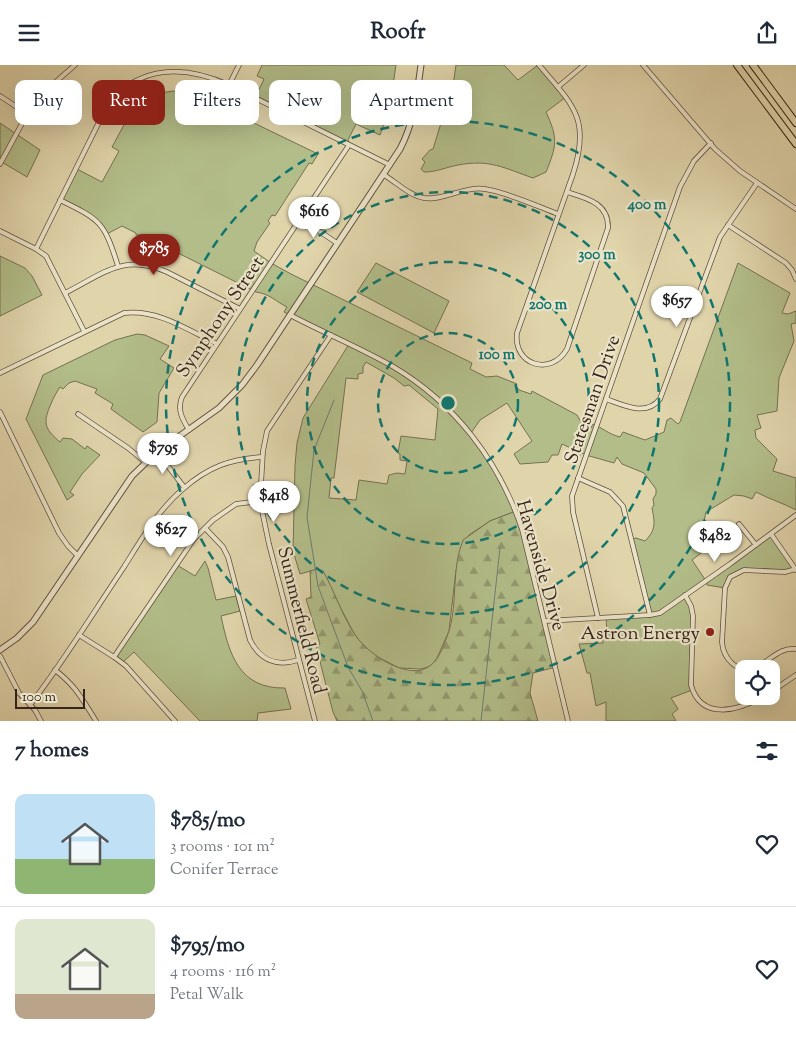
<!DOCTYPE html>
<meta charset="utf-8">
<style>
body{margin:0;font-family:"Sorts Mill Goudy",serif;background:#f6f6f7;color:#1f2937;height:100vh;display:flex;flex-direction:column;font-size:19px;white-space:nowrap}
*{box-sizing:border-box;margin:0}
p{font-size:16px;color:#747a83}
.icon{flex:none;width:28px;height:28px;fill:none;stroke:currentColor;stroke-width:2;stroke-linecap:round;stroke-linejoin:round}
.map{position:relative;height:656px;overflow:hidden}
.panel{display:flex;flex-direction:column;background:#fff;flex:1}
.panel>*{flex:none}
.hud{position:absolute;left:15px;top:15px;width:500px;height:45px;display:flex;gap:10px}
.buttons{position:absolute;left:735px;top:595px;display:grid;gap:10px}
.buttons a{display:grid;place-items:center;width:45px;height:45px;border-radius:10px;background:#fff;box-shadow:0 5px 20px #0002;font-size:25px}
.scale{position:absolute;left:15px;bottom:12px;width:70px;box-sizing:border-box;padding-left:5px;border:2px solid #35251a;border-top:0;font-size:14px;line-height:18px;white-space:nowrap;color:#35251a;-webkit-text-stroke:4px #ebe3c8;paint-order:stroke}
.price{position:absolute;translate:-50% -42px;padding:0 11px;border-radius:18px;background:#fff;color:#222;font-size:16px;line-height:32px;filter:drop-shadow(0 1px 2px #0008)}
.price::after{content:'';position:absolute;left:50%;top:30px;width:15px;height:11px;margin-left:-8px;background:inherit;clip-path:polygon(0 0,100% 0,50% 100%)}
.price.active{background:#8f2418;color:#fff}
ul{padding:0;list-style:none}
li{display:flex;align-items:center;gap:15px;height:125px;padding:0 15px}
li+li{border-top:1px solid #e0e1e3}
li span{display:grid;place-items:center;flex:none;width:140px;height:100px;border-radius:10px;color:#555}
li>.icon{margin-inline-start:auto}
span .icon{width:60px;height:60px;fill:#fffc;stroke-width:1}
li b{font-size:21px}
h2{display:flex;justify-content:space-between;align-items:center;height:60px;padding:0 15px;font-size:21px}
.pill{padding:0 18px;border-radius:10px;background:#fff;box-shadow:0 5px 20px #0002;font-size:18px;line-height:45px}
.pill.active{background:#8f2418;color:#fff}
header{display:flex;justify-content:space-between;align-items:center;height:65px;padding:0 15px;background:#fff;font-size:22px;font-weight:800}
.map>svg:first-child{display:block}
.grass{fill:#b2bd89;stroke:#747152;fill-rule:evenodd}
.forest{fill:url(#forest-firs);stroke:#747152}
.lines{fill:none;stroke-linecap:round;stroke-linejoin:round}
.stream{stroke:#6e7d73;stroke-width:1}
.minor-casing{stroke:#60513e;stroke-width:5.5}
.tertiary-casing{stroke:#60513e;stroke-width:7}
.trunk-casing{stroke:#35251a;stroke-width:8}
.minor{stroke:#ebe3c8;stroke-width:4}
.tertiary{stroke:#ebe3c8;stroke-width:5}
.trunk{stroke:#e0d4ab;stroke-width:6}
.ring{fill:none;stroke:#0f766e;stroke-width:2.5;stroke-dasharray:9 6}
.poi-dot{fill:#8f2418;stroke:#ebe3c8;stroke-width:2}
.labels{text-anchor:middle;stroke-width:4.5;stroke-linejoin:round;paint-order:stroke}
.street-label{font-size:19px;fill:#35251a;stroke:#ebe3c8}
.poi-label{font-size:19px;fill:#35251a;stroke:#ebe3c8;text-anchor:end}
.centre{fill:#0f766e;stroke:#ebe3c8;stroke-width:2.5}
.ring-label{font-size:15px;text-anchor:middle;font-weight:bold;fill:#0f766e;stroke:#ebe3c8;stroke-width:4.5;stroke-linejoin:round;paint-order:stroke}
</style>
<header><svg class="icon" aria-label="menu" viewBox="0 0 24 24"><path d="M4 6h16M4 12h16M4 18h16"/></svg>Roofr<svg class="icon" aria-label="share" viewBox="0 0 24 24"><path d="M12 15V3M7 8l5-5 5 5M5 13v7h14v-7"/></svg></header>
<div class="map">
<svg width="796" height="656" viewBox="0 0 796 656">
<defs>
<pattern id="forest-firs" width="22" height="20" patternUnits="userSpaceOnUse" patternTransform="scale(1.25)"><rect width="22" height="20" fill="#b2bd89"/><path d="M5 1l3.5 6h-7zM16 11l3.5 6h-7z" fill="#92996f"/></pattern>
</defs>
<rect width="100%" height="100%" fill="#e0d4ab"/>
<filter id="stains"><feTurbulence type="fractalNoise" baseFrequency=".004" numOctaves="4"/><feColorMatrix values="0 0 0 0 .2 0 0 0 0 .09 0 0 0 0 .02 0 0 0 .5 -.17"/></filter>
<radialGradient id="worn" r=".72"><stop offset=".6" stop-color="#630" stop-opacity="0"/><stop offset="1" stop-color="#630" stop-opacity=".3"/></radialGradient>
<g class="grass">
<polygon points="262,0 396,0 389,46 380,70 356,59 348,75 350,79 255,33 264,14 257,11"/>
<path d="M456 0H504L518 15 538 0 566 32 546 47C558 73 557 80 546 107L533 113C504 103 490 94 458 100 447 102 437 107 424 107L421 104 425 97 422 94 430 85 433 84 441 58 445 33 451 34Z"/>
<path d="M173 26 194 29 318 89 312 99 309 98 275 151 272 150 268 156 270 158 257 177 254 186 271 198 291 209 472 298 470 304 486 312 497 311 517 319 516 321 519 325 531 329 532 326 577 350 582 359 591 363 593 359C603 363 608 369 620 372L623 367 645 375 664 367 667 355 671 353 678 359 680 357 738 198 790 228 782 248 788 249 796 246V258L791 259 794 276 779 313 777 346 757 350 761 363 755 365 756 373 777 394 773 406 796 413V445C783 438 769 434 756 427L752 434 744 431 734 430 706 447 703 461 708 470 700 477 705 485 692 495 706 516 771 469 796 504 792 506H748L733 510 725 523 707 520V517L686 530 692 542V625L671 633 678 644 672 649 676 656H606V637L596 641 590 608H587L579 579 603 578 602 568H607L606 552 650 549 632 474 636 473 645 476C656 465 655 458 652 443L654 440 653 434 656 429V424L644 408 622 399 617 392 614 398 586 390 562 379 558 390H552L548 397 520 399 514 389 532 376 507 338 480 355 471 368 484 385 516 446 490 456 469 470 456 505 449 566 437 593 431 601 421 604 399 603 372 589 356 572 331 525 327 513 318 504 300 509 293 486 295 400 297 378 303 353 349 279 284 247 287 242C275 236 270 229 256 227L142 170H136V168L122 161 107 169 100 158 60 135 75 103 102 117 119 86 112 82C129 52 134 31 173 26ZM366 297 394 313 404 321 409 320 438 344 435 375 401 371 398 388 400 389V395L407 396 405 409 397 408 389 410 387 419 359 415 356 435 329 433 331 413H334L346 313 358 314V309L363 308V302Z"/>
<polygon points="0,58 40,85 27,112 0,96"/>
<polygon points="0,191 25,203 32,211 42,230 0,251"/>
<polygon points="376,198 449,236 434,268 357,227"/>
<path d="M137 269 145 270 169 281 160 294 174 303 159 328 157 357 143 367 111 344 113 339 95 328 97 324 75 316 69 318 63 324 60 322C55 329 45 349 46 357 46 365 54 372 60 377L63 373 72 374 85 384 87 381 100 390 82 409 70 427 74 430 67 435 26 354 43 310 115 275Z"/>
<path d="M205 496 208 503 216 535 236 531 240 546 221 551C229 589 239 624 285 623L291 644 258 648 257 656H200L134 587 122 598 115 592 177 500 195 511Z"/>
</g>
<path class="forest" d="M516 446 556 602 533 608 530 628 538 656H337L333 647 316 581 320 579 306 534 311 532 310 506 318 504 323 506C335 527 342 551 356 571 368 589 410 618 431 600 440 593 445 577 449 566 458 537 451 504 463 475L490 456Z"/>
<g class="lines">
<g class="stream">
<polyline points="334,335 314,385 307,452 318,521 348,602 362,626 373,656"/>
<polyline points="481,656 500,483"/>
</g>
<defs>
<g id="minor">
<path d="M539 0C573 40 591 54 573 109L517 268C513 300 551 312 567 284L608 163C609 138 586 133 567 127"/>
<polyline points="643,0 715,84 740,106 796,144"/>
<polyline points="229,20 239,0"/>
<polyline points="558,22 584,0"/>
<polyline points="0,31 26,48"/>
<polyline points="0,99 31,42 43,28 75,0"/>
<path d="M384 110C396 117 410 131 424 133 443 136 464 121 485 124 506 127 537 141 558 149"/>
<path d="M60 135C101 155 104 157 118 201"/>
<polyline points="301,154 337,178"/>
<polyline points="728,160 786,198 792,205 796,214"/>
<polyline points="0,166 36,184 46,191 84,266"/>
<path d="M36 184 109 37C142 0 185 0 229 20L390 100"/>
<path d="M65 228C103 209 123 188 167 207L240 244"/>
<path d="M290 250C324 268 359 282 392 301 455 338 499 396 522 464L568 656"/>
<path d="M0 308 124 248C158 244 188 265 217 279"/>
<path d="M606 334C623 340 646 352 660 334L720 172 757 118"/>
<polyline points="0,347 59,468 68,481 77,490"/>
<polyline points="78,349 128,383 145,397"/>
<path d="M189 365C182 354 177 344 182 332L349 80"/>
<polyline points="157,387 184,422"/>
<polyline points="578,413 610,427 623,441 650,550"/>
<polyline points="739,459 756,480"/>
<path d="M205 463 223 482 228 492 250 575C260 595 277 602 298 595"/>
<polyline points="771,469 796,505"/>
<path d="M796 504 785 507 744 505 730 512 725 523 722 577C723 592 736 609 754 603 770 597 778 582 796 584"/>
<path d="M685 530 691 541 693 551 691 620C701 656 738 646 764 631"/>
<polyline points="598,553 573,447 572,431 680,122 694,96 711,78"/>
<polyline points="545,556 650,550 660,548 730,499 796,450"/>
<polyline points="79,570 114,592 126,601 175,656"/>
<polyline points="0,591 19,628 35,645 41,656"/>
<polyline points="114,592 194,474 213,455 236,439 260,436"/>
<path d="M55 605C76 621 82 634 96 656"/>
<polyline points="771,627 796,610"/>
<path d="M30 640C64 596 93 548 124 502 141 475 158 445 183 424 208 402 230 394 262 392"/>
<polyline points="315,656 269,479 260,436 263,386 267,366 331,270"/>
</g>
<path id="tertiary" d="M0 585 17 573 33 557 132 411 157 387 219 343 242 320 257 300 400 84C414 58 417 29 421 0"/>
<g id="trunk">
<polyline points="737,0 796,79"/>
<polyline points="753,0 796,58"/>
</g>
</defs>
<use href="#minor" class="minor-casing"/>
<use href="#tertiary" class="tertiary-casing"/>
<use href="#trunk" class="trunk-casing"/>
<use href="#minor" class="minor"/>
<use href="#tertiary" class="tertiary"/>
<use href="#trunk" class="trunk"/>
</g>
<g class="ring">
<circle cx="448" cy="338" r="70"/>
<circle cx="448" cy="338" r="141"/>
<circle cx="448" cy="338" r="211"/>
<circle cx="448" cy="338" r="282"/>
</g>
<circle class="poi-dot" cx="710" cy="567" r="5"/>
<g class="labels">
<g class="street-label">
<text transform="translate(219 251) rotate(-56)" y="7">Symphony Street</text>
<text transform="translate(591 334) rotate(-71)" y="7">Statesman Drive</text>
<text transform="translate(542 500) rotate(74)" y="7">Havenside Drive</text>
<text transform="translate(303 555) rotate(76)" y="7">Summerfield Road</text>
</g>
<g class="poi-label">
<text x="700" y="574">Astron Energy</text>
</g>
</g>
<circle cx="448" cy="338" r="8" class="centre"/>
<g class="ring-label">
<text x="647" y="144">400 m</text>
<text x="597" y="194">300 m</text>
<text x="548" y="244">200 m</text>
<text x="497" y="294">100 m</text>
</g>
<rect width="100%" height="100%" filter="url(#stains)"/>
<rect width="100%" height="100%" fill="url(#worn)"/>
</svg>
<div class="buttons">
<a><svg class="icon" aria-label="locate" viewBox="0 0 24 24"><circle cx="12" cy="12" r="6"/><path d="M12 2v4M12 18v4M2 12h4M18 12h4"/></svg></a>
</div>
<div class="scale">100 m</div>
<b class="price" style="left:314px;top:174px">$616</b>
<b class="price active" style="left:154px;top:211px">$785</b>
<b class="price" style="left:677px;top:263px">$657</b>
<b class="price" style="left:163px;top:410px">$795</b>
<b class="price" style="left:274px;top:458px">$418</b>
<b class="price" style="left:171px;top:492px">$627</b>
<b class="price" style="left:715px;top:498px">$482</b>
<div class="hud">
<a class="pill">Buy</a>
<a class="pill active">Rent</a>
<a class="pill">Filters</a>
<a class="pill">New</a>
<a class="pill">Apartment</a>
</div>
</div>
<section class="panel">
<h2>7 homes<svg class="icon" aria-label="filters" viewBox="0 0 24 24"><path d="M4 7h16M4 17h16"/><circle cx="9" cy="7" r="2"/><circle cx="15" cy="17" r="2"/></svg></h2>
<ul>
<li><span style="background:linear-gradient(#bfe0f5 65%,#8fb573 0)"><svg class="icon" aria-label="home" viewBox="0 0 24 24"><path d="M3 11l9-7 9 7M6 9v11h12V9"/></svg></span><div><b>$785/mo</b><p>3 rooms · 101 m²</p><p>Conifer Terrace</p></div><svg class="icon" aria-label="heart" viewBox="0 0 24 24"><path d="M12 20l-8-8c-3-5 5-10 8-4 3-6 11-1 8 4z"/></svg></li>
<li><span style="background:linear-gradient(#dfe7d0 75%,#b9a48a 0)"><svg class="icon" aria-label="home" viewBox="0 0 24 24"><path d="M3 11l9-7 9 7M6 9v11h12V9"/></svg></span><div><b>$795/mo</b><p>4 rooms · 116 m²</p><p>Petal Walk</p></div><svg class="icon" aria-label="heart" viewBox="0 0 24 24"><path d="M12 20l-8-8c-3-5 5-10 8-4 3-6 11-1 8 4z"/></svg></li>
</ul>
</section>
